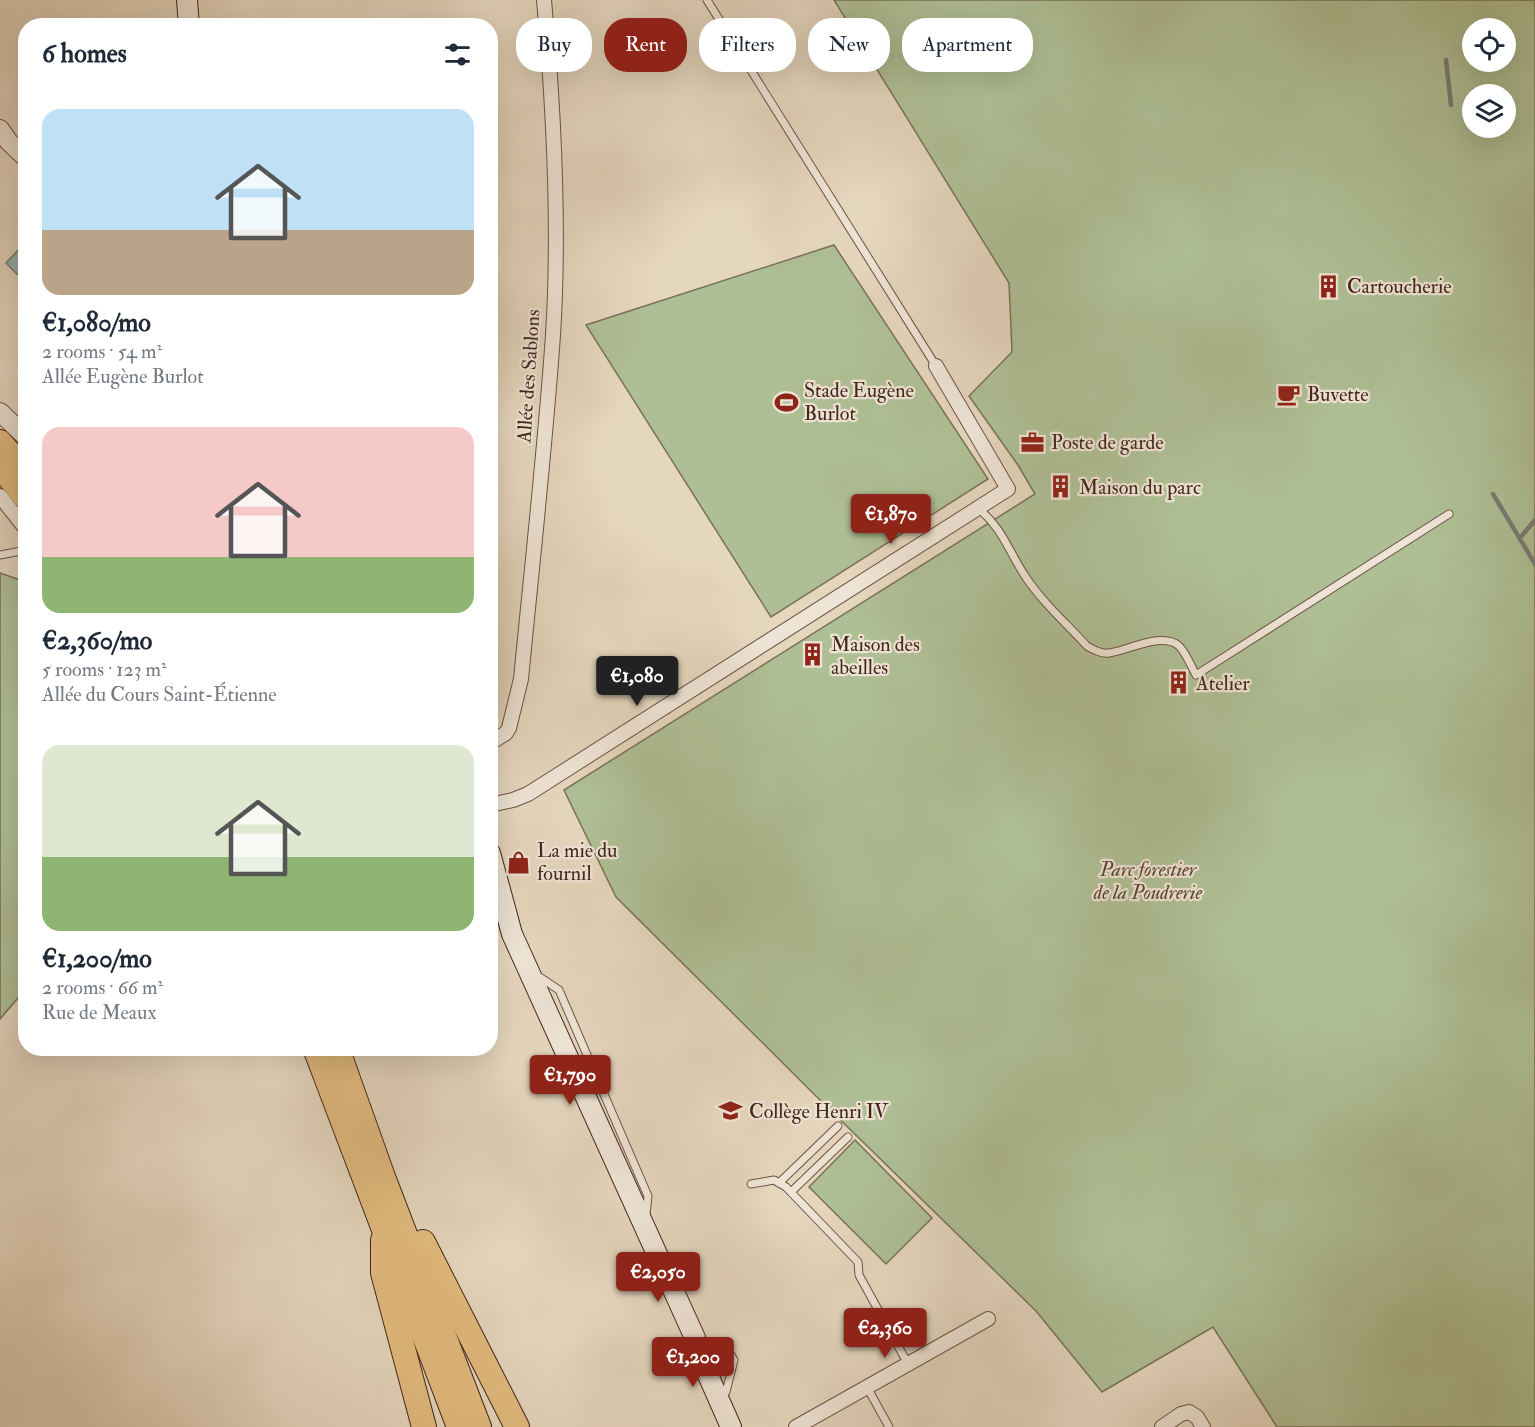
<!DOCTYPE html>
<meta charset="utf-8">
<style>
body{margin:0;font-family:"IM FELL Double Pica",serif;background:#f6f6f7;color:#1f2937;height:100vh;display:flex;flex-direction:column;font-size:22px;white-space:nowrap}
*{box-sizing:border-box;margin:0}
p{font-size:20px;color:#747a83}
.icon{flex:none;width:33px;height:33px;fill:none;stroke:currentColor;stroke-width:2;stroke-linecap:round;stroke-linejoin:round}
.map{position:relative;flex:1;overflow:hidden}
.details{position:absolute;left:18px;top:18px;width:480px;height:1038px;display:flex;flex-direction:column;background:#fff;border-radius:24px;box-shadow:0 6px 24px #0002}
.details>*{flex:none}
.top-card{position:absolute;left:516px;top:18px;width:570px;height:54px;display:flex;gap:12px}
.tools{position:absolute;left:1462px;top:18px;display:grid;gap:12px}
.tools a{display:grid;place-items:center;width:54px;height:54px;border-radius:50%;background:#fff;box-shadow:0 6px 24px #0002;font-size:30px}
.price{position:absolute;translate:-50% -51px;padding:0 14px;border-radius:6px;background:#8f2418;color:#fff;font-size:20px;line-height:39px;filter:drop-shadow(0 2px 3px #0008)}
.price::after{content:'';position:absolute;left:50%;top:36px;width:18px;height:14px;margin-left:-9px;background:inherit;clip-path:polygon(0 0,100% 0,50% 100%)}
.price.selected{background:#222;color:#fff}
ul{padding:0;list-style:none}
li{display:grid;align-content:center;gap:12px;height:318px;padding:0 24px}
li span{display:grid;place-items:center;height:186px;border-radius:18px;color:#555}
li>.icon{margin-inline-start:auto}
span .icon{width:108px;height:108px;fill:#fffc;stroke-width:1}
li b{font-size:26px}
h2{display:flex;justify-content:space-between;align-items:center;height:72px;padding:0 24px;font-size:26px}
.pill{padding:0 21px;border-radius:24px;background:#fff;box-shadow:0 6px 24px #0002;font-size:21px;line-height:54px}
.pill.selected{background:#8f2418;color:#fff}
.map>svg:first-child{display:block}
.green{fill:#afbf95;stroke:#797258;stroke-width:1.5;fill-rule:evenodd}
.water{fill:#96b9b3;stroke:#757e76;stroke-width:1.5}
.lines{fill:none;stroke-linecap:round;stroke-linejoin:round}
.stream{stroke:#757e76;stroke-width:4.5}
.service-casing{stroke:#6c5244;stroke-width:9}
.minor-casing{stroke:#6c5244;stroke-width:16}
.tertiary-casing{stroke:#6c5244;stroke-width:20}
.secondary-casing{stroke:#43261b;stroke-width:22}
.trunk-casing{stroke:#43261b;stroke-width:26}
.service{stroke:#eee4d5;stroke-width:7}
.minor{stroke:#eee4d5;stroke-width:14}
.tertiary{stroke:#eee4d5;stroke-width:18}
.secondary{stroke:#eee4d5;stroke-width:20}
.trunk{stroke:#e2bb7f;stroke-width:24}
.labels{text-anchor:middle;stroke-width:4.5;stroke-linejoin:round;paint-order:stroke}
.poi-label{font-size:20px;fill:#43261b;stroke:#eee4d5;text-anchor:start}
.street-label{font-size:20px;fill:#43261b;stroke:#eee4d5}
.park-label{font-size:20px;font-style:italic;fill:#594533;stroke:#eee4d5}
</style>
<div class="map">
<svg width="1535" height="1427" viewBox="0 0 1535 1427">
<rect width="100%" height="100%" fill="#e5d6be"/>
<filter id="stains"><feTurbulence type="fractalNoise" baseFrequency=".00333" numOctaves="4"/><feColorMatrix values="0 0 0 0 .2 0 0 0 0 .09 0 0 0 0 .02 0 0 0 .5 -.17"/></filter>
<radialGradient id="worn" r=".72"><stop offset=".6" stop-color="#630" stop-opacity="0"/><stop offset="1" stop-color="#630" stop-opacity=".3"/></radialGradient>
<g class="green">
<path d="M834 0H1535V1427H1277L1213 1327 1102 1392 1036 1311 823 1103 616 897 564 790 1035 494 1018 465 969 396 1012 352 1009 283ZM1473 28H1506V62H1473ZM1473 94H1506V128H1473Z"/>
<polygon points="834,245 988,479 771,617 586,325"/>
<polygon points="0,573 26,582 25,977 18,998 0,1019"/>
<polygon points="855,1140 932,1218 886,1264 809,1187"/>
</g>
<polygon class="water" points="25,243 25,282 6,263"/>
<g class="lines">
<g class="stream">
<polyline points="1446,60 1451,105"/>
<polyline points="1493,494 1535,564"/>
<polyline points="1520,538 1535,520"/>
</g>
<defs>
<g id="service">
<polyline points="707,0 936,366"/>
<path d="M978 508C1003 529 1008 550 1025 576 1042 602 1066 623 1087 646 1094 650 1101 654 1109 653 1127 651 1163 631 1179 646 1186 653 1191 666 1196 675L1449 514"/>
<polyline points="0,555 26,550"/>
<polyline points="538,976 559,990 648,1196 646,1214"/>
<polyline points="779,1183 838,1126"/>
<polyline points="751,1184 774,1180 786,1187 858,1262 859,1275 908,1364"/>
<polyline points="791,1192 848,1137"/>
<polyline points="867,1387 889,1427"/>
<polyline points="726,1392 734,1360 731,1355"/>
</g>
<g id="minor">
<polyline points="0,496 26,529"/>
<path d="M490 743 506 733 509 728 521 679C532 565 545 450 553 335 560 224 554 111 544 0"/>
<polyline points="490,805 513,800 528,794 1008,489 936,366"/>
<polyline points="796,1427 988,1319"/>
<polyline points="1162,1427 1181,1414 1189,1412 1197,1417 1203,1427"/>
</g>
<g id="tertiary">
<polyline points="0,129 9,142 26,158"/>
<polyline points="0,412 26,437"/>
</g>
<g id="secondary">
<polyline points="187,0 189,26"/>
<polyline points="490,853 512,934 695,1338 696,1348 731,1427"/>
</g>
<g id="trunk">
<polyline points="0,442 26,472"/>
<polyline points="0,466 26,498"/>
<polyline points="315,1048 459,1427"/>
<polyline points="337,1048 383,1177 479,1427"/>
<polyline points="383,1240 383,1273 424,1427"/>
<polyline points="423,1242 517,1427"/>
</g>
</defs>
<use href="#service" class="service-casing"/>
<use href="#minor" class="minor-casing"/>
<use href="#tertiary" class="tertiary-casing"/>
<use href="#secondary" class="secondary-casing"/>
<use href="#trunk" class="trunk-casing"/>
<use href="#service" class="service"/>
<use href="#minor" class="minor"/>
<use href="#tertiary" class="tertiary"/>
<use href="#secondary" class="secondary"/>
<use href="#trunk" class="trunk"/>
</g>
<defs>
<symbol id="building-bare" viewBox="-9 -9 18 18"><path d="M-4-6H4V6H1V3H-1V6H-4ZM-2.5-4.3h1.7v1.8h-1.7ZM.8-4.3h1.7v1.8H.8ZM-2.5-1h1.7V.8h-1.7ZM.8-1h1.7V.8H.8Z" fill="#8f2418" stroke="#eee4d5" stroke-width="2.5" paint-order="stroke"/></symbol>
<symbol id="cafe-bare" viewBox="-9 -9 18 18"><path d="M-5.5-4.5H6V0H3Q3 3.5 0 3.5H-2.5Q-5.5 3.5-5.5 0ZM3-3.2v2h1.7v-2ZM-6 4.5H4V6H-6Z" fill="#8f2418" stroke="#eee4d5" stroke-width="2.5" paint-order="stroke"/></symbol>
<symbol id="stadium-bare" viewBox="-9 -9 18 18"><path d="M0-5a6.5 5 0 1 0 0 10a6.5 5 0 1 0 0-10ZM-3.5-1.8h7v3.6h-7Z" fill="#8f2418" stroke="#eee4d5" stroke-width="2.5" paint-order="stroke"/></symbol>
<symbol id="office-bare" viewBox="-9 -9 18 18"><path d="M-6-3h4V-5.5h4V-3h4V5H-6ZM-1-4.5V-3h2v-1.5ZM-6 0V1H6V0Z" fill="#8f2418" stroke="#eee4d5" stroke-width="2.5" paint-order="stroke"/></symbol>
<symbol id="shop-bare" viewBox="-9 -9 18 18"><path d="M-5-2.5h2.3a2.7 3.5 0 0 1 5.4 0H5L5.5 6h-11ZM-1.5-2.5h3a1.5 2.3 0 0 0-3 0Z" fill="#8f2418" stroke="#eee4d5" stroke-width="2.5" paint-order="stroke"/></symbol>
<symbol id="school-bare" viewBox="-9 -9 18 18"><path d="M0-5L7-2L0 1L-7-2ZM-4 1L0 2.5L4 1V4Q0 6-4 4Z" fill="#8f2418" stroke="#eee4d5" stroke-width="2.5" paint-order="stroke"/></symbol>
</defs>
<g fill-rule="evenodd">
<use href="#building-bare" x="1312" y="270" width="33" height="33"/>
<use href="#cafe-bare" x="1272" y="378" width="33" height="33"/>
<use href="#stadium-bare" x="770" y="386" width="33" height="33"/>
<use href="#office-bare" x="1016" y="426" width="33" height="33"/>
<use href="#building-bare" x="1044" y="470" width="33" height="33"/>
<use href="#building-bare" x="796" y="638" width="33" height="33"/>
<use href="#building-bare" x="1162" y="666" width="33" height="33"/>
<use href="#shop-bare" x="502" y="846" width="33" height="33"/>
<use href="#school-bare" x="714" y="1094" width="33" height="33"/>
</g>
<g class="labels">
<g class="poi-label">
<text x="1347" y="293">Cartoucherie</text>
<text x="804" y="397">Stade Eugène<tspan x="804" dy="23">Burlot</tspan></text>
<text x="1307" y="401">Buvette</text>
<text x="1051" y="449">Poste de garde</text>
<text x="1079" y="494">Maison du parc</text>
<text x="831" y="651">Maison des<tspan x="831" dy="23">abeilles</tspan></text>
<text x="1196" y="690">Atelier</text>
<text x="537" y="857">La mie du<tspan x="537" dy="23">fournil</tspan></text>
<text x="749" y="1118">Collège Henri IV</text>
</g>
<g class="street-label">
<text transform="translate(528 376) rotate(-86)" y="7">Allée des Sablons</text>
</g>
<g class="park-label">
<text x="1148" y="876">Parc forestier<tspan x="1148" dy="23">de la Poudrerie</tspan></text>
</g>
</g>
<rect width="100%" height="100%" filter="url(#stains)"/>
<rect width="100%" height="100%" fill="url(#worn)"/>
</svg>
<div class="tools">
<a><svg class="icon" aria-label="locate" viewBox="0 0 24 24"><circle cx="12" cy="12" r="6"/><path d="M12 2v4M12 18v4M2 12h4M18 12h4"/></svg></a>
<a><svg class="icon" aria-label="layers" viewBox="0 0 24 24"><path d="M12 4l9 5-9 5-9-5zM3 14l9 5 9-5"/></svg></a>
</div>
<b class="price" style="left:891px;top:545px">€1,870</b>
<b class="price selected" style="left:637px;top:707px">€1,080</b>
<b class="price" style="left:570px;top:1106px">€1,790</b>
<b class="price" style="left:658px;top:1303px">€2,050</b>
<b class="price" style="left:885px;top:1359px">€2,360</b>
<b class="price" style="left:693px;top:1388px">€1,200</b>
<div class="top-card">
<a class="pill">Buy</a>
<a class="pill selected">Rent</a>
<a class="pill">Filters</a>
<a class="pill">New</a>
<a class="pill">Apartment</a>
</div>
<section class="details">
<h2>6 homes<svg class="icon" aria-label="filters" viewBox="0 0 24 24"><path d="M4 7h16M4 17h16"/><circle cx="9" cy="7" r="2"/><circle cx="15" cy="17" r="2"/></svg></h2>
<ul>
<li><span style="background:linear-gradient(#bfe0f5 65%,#b9a48a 0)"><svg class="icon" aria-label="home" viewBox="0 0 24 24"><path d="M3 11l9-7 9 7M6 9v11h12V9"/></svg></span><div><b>€1,080/mo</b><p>2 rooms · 54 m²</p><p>Allée Eugène Burlot</p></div></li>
<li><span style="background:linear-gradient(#f6c9c9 70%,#8fb573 0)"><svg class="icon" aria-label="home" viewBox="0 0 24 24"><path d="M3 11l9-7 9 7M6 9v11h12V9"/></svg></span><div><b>€2,360/mo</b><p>5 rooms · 123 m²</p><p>Allée du Cours Saint-Étienne</p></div></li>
<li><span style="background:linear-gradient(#dfe7d0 60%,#8fb573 0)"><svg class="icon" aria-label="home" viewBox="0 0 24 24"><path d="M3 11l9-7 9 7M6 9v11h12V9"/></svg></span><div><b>€1,200/mo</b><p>2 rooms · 66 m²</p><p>Rue de Meaux</p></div></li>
</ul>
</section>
</div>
